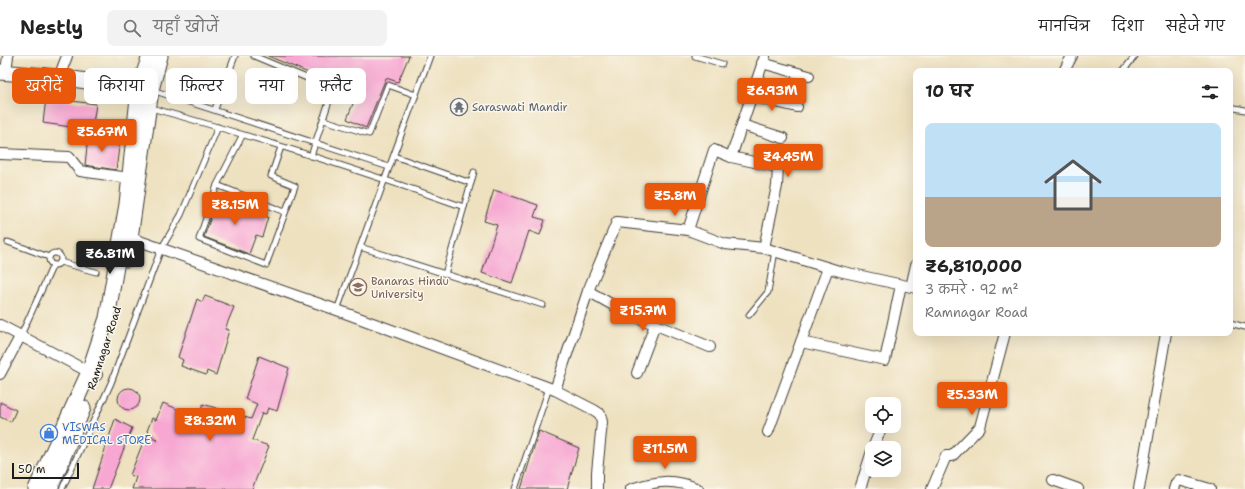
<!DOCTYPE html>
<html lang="hi">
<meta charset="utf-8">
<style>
body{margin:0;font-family:"Shantell Sans","Playpen Sans Deva",sans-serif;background:#f2f2f2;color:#222;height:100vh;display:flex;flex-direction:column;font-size:15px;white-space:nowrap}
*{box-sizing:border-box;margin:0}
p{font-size:13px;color:#767676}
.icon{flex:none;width:22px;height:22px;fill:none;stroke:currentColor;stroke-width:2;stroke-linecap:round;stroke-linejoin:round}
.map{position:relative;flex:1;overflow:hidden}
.side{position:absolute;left:913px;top:12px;width:320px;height:268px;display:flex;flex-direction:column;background:#fff;border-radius:8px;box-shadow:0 4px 16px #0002}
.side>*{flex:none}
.banner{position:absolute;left:12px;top:12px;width:380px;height:36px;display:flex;gap:8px}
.fabs{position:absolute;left:865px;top:341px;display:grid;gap:8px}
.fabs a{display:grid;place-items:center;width:36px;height:36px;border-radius:8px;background:#fff;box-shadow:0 4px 16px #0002;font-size:20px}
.scale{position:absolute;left:12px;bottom:10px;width:67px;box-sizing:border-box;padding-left:4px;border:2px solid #1c1c1c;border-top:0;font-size:11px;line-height:14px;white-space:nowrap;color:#1c1c1c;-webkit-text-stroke:3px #fbf7ec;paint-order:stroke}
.price{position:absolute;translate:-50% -34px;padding:0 9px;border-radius:4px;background:#ea580c;color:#fff;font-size:13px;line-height:26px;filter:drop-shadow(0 1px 2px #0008)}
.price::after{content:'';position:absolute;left:50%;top:24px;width:12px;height:9px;margin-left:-6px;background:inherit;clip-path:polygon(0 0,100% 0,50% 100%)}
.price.selected{background:#222;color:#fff}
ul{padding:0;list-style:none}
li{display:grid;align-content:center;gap:8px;height:212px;padding:0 12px}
li span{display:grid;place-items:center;height:124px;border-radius:8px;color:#555}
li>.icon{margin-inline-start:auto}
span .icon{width:72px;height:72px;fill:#fffc;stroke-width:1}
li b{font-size:17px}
h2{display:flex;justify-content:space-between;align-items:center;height:48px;padding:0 12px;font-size:17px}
.chip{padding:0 14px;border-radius:8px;background:#fff;box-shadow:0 4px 16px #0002;font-size:14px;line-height:36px}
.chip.selected{background:#ea580c;color:#fff}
header{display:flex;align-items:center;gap:24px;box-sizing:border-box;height:56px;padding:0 20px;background:#fff;border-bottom:1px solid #e0e0e0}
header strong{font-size:19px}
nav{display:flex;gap:22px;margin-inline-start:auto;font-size:14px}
.search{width:280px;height:36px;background:#f2f2f2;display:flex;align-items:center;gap:10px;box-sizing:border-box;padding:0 14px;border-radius:8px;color:#767676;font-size:15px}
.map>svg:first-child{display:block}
.building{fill:#f7a7d2}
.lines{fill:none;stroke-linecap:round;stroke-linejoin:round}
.lane-casing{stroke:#3c3a35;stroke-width:7}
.street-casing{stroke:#3c3a35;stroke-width:12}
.secondary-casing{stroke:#3c3a35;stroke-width:17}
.lane{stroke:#fff;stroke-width:5}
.street{stroke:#fff;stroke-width:10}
.secondary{stroke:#fff;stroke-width:15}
.labels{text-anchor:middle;stroke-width:3;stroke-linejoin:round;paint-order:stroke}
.worship-label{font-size:11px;fill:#5b616d;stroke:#fbf7ec;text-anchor:start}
.education-label{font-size:11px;fill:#785e54;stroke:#fbf7ec;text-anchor:start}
.street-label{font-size:11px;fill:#1c1c1c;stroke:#fbf7ec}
.shop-label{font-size:11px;fill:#366cbe;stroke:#fbf7ec;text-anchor:start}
</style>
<header>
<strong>Nestly</strong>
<div class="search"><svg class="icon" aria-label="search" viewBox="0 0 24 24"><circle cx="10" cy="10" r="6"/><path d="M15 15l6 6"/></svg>यहाँ खोजें</div>
<nav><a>मानचित्र</a><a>दिशा</a><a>सहेजे गए</a></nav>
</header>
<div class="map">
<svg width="1245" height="433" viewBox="0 0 1245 433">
<rect width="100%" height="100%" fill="#fbf7ec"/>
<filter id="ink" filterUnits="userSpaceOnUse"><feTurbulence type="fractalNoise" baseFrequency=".025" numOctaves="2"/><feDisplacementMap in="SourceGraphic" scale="8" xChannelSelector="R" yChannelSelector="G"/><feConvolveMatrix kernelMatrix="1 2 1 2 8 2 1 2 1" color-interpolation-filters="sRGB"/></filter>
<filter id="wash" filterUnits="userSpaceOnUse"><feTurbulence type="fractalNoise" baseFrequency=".012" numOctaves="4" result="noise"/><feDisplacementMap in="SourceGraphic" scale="16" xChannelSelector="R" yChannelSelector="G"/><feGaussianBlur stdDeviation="0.9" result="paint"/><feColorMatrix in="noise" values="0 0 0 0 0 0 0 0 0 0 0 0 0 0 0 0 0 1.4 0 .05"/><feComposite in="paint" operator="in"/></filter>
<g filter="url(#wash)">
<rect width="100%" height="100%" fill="#eee1c0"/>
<g id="blocks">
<g class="building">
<polygon points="268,0 409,0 398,26 386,22 366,72 347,63 354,45 343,43 347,33"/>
<polygon points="46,42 96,48 92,74 43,67"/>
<polygon points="88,81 120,84 116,114 85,109"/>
<polygon points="494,134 538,149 534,161 545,164 540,179 529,175 512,227 482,217 497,169 484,165"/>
<polygon points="218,141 268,161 262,181 256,179 249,198 204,181"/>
<polygon points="205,240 234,251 225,273 229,274 216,319 207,315 206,319 181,310 183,304 178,301 197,243 202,246"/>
<polygon points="259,300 289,312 277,355 268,352 266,358 262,357 252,384 269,390 252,433 132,433 136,421 130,419 146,379 158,385 147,375 152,362 156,364 163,347 180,354 178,361 196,368 203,348 251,363 257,348 245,343"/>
<circle cx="129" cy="343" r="11"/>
<polygon points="0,346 16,354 11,366 0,361"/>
<polygon points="115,363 132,372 108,433 92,433"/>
<polygon points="539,375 579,392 567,433 521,433"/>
</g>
</g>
</g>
<g filter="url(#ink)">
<use href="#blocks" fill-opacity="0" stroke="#3c3a35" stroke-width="1"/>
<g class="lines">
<defs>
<g id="lane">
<polyline points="254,0 333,33 311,100"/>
<polyline points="695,0 722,8"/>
<polyline points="1123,15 1135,0"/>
<polyline points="152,34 389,111"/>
<polyline points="1230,51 1245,54"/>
<path d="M151 52C256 81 361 115 464 151"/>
<polyline points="215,53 235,0"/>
<polyline points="324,64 369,78 388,29 416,39"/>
<polyline points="242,80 217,129 199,183 266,209 295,130 271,120 281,91"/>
<polyline points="394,100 471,127"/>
<polyline points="217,129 285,156"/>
<polyline points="8,186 49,201"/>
<polyline points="360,191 543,249"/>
<circle cx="55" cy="203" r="6"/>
<polyline points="60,206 96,216"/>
<polyline points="445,218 474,116"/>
<polyline points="337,254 430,0"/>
<polyline points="749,259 768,236 775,195"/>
<polyline points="1230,267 1245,271"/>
<polyline points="21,279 53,209"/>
<polyline points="62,433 111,327 161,193 181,159 218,71"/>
<polyline points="515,433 549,332"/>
</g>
<g id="street">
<polyline points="762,7 809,20"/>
<polyline points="1064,15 1072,0"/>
<polyline points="6,16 8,0"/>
<polyline points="59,21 67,0"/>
<polyline points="751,40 797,51"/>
<polyline points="742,69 783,82"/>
<polyline points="0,98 69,101 80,115 129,122"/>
<polyline points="731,101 778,111 777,130 764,192"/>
<polyline points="688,174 714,94 731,101 765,0"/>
<polyline points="125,180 337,254 555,334 594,354 600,358 602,366 597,416 597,433"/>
<polyline points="911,231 916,209"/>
<polyline points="588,235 627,257 710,291"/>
<polyline points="0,269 89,316 97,319"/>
<polyline points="801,286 885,304 901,229"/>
<polyline points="637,317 655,269"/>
<polyline points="0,318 21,279"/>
<polyline points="555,334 588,235 617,166 688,174 725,188 764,192 839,215 916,232"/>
<polyline points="768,376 828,212"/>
<polyline points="873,392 882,370"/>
<polyline points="1053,424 1078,433"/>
<path d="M631 433C655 425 674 422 698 433"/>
<polyline points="860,433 872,395"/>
<polyline points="932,433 946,400 952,400 980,371 1005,277"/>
<polyline points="1139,433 1166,277"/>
<polyline points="1174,433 1176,427 1179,424 1210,433"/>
</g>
<g id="secondary">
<polyline points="0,16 59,21 148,34"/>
<polyline points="127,203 151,34 160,0"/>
<polyline points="36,433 89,316 107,262 127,148 139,32 150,0"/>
<polyline points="50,433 83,352"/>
</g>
</defs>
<use href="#lane" class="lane-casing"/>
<use href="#street" class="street-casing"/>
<use href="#secondary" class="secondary-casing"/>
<use href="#lane" class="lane"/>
<use href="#street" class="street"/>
<use href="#secondary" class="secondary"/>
</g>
</g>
<defs>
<symbol id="temple-ring" viewBox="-11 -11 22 22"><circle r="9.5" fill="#fbf7ec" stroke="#6b7280" stroke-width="1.5"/><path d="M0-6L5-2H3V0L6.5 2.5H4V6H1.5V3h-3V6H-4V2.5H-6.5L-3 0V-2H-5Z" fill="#6b7280"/></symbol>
<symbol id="university-ring" viewBox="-11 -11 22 22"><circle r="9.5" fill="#fbf7ec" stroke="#8d6e63" stroke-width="1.5"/><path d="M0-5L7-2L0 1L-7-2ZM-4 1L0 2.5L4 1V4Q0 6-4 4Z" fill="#8d6e63"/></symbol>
<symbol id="shop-ring" viewBox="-11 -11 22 22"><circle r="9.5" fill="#fbf7ec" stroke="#3f7fe0" stroke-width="1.5"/><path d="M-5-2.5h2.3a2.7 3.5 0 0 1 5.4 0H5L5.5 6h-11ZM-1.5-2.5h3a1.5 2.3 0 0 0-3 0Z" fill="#3f7fe0"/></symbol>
</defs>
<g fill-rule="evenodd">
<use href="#temple-ring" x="449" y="41" width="20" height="20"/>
<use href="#university-ring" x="348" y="221" width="20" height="20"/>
<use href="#shop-ring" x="39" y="367" width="20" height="20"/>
</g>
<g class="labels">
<g class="worship-label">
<text x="472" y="55">Saraswati Mandir</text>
</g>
<g class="education-label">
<text x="371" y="229">Banaras Hindu<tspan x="371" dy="13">University</tspan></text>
</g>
<g class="street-label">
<text transform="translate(104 292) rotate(-72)" y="4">Ramnagar Road</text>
</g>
<g class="shop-label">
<text x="62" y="375">VISWAS<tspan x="62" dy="13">MEDICAL STORE</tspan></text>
</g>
</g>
</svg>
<div class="fabs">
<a><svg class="icon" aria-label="locate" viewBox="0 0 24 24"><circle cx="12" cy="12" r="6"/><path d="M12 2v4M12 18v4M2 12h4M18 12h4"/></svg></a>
<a><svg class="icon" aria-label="layers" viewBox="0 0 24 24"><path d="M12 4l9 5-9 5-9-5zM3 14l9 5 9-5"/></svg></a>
</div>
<div class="scale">50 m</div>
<b class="price" style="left:772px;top:56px">₹6.93M</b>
<b class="price" style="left:102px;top:97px">₹5.67M</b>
<b class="price" style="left:788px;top:122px">₹4.45M</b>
<b class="price" style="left:675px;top:161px">₹5.8M</b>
<b class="price" style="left:235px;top:170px">₹8.15M</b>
<b class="price selected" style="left:110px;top:219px">₹6.81M</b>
<b class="price" style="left:643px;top:276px">₹15.7M</b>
<b class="price" style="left:972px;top:360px">₹5.33M</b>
<b class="price" style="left:210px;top:386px">₹8.32M</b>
<b class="price" style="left:665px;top:414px">₹11.5M</b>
<div class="banner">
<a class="chip selected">खरीदें</a>
<a class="chip">किराया</a>
<a class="chip">फ़िल्टर</a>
<a class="chip">नया</a>
<a class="chip">फ़्लैट</a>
</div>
<section class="side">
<h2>10 घर<svg class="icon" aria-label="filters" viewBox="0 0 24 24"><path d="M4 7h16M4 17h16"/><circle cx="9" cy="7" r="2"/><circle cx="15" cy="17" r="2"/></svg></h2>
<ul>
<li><span style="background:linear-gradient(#bfe0f5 60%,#b9a48a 0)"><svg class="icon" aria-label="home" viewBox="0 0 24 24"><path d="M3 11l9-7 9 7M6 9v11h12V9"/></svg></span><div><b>₹6,810,000</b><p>3 कमरे · 92 m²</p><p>Ramnagar Road</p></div></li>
</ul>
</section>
</div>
